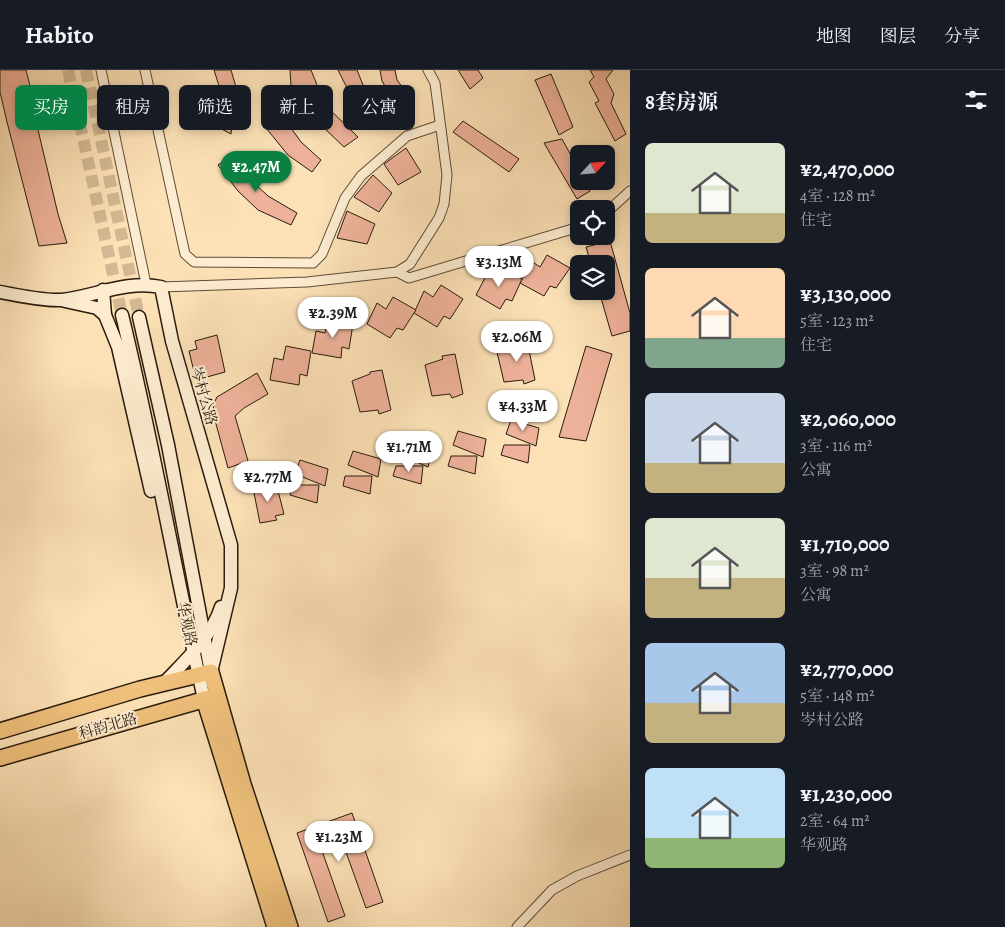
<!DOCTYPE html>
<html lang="zh">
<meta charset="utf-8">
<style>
body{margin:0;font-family:Alegreya,"Noto Serif SC",serif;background:#20242c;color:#f1f3f6;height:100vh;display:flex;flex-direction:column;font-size:19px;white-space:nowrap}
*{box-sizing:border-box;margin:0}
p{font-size:16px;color:#9ea1a6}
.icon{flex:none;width:28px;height:28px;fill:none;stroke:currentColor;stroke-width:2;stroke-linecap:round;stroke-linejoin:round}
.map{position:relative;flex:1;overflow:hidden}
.panel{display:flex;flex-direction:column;background:#171b24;width:375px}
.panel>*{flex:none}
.guide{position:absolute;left:15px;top:15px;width:475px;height:45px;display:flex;gap:10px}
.needle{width:32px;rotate:64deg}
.controls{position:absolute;left:570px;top:75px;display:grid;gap:10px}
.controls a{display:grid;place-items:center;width:45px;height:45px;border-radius:8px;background:#171b24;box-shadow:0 2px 8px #0003;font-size:25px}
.price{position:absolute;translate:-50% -42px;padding:0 11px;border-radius:18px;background:#fff;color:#222;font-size:16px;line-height:32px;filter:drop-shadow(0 1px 2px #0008)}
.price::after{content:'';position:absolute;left:50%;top:30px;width:15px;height:11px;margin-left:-8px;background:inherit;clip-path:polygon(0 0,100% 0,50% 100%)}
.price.active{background:#0b8043;color:#fff}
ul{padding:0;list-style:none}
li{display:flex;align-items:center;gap:15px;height:125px;padding:0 15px}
li span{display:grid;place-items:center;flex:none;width:140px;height:100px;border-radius:8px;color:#555}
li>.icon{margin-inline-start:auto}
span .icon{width:60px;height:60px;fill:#fffc;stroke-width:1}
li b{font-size:21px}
h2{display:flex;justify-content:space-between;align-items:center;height:60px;padding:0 15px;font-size:21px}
.tag{padding:0 18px;border-radius:8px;background:#171b24;box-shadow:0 2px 8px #0003;font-size:18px;line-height:45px}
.tag.active{background:#0b8043;color:#fff}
header{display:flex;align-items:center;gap:30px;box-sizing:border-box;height:70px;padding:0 25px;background:#171b24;border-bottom:1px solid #363941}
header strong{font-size:24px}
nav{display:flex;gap:28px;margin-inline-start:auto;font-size:18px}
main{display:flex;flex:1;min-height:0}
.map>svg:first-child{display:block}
.building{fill:#eeb29a;stroke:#291b0e}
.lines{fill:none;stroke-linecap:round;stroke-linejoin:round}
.secondary-tunnel{stroke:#d2b994;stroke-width:12;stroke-dasharray:12 6;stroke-linecap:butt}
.street-casing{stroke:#5e4c38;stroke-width:11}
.secondary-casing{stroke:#291b0e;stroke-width:15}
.primary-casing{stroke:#291b0e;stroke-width:18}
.street{stroke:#fdecd0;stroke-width:9}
.secondary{stroke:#fdecd0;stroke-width:12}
.primary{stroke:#eec07b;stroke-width:15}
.labels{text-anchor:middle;stroke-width:4;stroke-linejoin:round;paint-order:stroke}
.street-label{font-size:15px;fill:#291b0e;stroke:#fdecd0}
</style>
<header>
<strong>Habito</strong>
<nav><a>地图</a><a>图层</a><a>分享</a></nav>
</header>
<main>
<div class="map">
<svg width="630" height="857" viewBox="0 0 630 857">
<rect width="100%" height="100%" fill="#fce1b6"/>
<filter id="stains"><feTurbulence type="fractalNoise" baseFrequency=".004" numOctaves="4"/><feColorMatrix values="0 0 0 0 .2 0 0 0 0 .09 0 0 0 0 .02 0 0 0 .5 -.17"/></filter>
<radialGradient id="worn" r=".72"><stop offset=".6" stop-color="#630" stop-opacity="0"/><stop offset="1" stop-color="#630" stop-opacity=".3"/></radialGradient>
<g class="building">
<polygon points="0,0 26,0 37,43 34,43 58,144 67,173 39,176 7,52 0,22"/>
<polygon points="214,0 231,0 236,17 231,64 212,54 220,19"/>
<polygon points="290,0 311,0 325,35 358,67 344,77 304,39 291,16"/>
<polygon points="338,0 357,0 363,15 348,20"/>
<polygon points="380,0 395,0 397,10 415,34 399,40 382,11"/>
<polygon points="458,0 478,0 483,8 470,19"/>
<polygon points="590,0 613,0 606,9 614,24 611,33 626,64 615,71 595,33 599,31 589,12 594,7"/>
<polygon points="551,4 573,57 559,65 535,10"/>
<polygon points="281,44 301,72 321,90 312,102 288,85 266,58"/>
<polygon points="463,51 519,89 509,102 453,62"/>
<polygon points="562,69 579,100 579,111 585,111 590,121 577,129 544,73"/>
<polygon points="406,78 421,102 398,115 384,94"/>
<polygon points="232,86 243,103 268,126 297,143 291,155 258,140 238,121 218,95"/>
<polygon points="373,105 392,123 379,142 354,127"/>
<polygon points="347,141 375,154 367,174 337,168"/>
<polygon points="610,171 630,243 630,261 612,266 599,221 606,221 606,194 591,194 586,177"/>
<polygon points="547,185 570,198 556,218 550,216 544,226 520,213 531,191 540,197"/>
<polygon points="503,198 522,209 512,231 506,229 500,239 476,225 487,204 496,210"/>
<polygon points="441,215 463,229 450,249 444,246 437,257 414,243 424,221 433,227"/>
<polygon points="393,227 416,240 403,260 397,258 390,268 367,254 377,233 386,239"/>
<polygon points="328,249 353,254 349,279 342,277 341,288 312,283 316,261 325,263"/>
<polygon points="217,265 225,302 196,310 189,281 197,279 195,271"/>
<polygon points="527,270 535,310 524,314 523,310 504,312 497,282 515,275 514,272"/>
<polygon points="286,276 311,281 307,306 300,304 299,315 270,310 274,288 283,290"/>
<polygon points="586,276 612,284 586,371 559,367"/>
<polygon points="455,284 463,324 452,328 450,324 432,326 425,295 443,289 442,286"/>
<polygon points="382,300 391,340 379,344 378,340 360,342 352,311 370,304 370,302"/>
<polygon points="257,303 268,324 244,338 235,346 248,391 228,398 216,354 213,335 217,327"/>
<polygon points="511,350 539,358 536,376 506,364"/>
<polygon points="458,361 486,369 483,387 453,375"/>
<polygon points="403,370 432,379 428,397 398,384"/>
<polygon points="504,375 530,375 528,393 501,385"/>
<polygon points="353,381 381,389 378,407 348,395"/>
<polygon points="451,386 477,386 475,404 448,396"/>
<polygon points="300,390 328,399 325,416 295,404"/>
<polygon points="396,396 423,396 421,414 393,406"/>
<polygon points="345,406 372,406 370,424 343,416"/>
<polygon points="276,413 284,444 275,446 277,450 260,453 253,418"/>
<polygon points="293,415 319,415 317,433 290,425"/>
<polygon points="352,743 383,832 366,838 342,771 321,778 345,846 328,852 297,763"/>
</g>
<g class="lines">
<g class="secondary-tunnel">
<polyline points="68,0 122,245"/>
<polyline points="86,0 139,247"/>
</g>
<defs>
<g id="street">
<polyline points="101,0 146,214"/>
<polyline points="145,0 185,184 194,192 313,193 322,184 345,128 361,106 407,66 440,55"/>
<polyline points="606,143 630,121"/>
<polyline points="397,202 409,208 579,157"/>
<polyline points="161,217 307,212 397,202 410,194 439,148 444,134 447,105 435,13 428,0"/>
<polyline points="517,857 552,820 577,806 630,785"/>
</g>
<g id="secondary">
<polyline points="103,220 105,245 118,277 151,421"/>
<path d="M0 222C15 225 47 231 62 230 96 226 126 210 161 217L172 271 231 475V518L211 602"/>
<polyline points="65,231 97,238 105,245"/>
<path d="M122 245C153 372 175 501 204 629"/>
<polyline points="139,247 168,375 210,597"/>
<path d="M165 612C186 590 212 566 221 537"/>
</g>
<g id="primary">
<polyline points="204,629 275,857"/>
<polyline points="0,661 140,619 211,602 243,714 290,857"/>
<polyline points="0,688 213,627"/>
</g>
</defs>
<use href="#street" class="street-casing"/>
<use href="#secondary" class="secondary-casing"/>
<use href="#primary" class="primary-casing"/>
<use href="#street" class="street"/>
<use href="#secondary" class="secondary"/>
<use href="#primary" class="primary"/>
</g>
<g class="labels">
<g class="street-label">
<text transform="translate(204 326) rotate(74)" y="5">岑村公路</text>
<text transform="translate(187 554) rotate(78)" y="5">华观路</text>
<text transform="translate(108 656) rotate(-16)" y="5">科韵北路</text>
</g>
</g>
<rect width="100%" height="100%" filter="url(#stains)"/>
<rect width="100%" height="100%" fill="url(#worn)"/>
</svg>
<div class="controls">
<a><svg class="needle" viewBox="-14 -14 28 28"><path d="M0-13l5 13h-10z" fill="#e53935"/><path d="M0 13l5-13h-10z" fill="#9ea1a6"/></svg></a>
<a><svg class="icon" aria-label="locate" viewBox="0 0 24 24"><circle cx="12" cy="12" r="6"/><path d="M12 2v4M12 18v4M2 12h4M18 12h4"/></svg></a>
<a><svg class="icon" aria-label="layers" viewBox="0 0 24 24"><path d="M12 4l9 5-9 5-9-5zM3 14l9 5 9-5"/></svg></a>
</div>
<b class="price active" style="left:256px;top:123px">¥2.47M</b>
<b class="price" style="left:499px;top:218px">¥3.13M</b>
<b class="price" style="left:333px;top:269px">¥2.39M</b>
<b class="price" style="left:517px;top:293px">¥2.06M</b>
<b class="price" style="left:523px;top:362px">¥4.33M</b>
<b class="price" style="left:409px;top:403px">¥1.71M</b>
<b class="price" style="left:268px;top:433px">¥2.77M</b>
<b class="price" style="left:339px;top:793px">¥1.23M</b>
<div class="guide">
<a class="tag active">买房</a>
<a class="tag">租房</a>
<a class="tag">筛选</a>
<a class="tag">新上</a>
<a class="tag">公寓</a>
</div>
</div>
<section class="panel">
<h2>8套房源<svg class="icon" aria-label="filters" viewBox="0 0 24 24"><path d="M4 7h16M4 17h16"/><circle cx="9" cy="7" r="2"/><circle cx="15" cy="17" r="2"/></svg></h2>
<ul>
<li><span style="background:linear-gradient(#dfe7d0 70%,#c2b280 0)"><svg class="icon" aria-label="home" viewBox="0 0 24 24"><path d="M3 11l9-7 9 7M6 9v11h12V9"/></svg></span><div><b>¥2,470,000</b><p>4室 · 128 m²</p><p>住宅</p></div></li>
<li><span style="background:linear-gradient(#ffd9b3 70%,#7fa58c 0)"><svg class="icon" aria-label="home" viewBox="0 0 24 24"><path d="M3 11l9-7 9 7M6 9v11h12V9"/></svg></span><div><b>¥3,130,000</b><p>5室 · 123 m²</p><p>住宅</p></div></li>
<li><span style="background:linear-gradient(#c9d6e8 70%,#c2b280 0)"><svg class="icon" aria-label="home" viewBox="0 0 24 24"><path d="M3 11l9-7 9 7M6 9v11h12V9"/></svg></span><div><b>¥2,060,000</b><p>3室 · 116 m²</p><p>公寓</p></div></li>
<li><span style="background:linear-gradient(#dfe7d0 60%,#c2b280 0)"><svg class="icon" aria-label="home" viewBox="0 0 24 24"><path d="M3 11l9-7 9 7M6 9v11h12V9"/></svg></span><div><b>¥1,710,000</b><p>3室 · 98 m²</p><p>公寓</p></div></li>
<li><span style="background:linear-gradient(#a9c7e8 60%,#c2b280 0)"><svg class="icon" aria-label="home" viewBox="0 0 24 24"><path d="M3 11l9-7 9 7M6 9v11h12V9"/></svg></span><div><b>¥2,770,000</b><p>5室 · 148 m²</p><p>岑村公路</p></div></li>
<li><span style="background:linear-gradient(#bfe0f5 70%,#8fb573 0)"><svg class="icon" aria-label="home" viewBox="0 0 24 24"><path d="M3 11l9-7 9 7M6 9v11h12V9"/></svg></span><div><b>¥1,230,000</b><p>2室 · 64 m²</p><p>华观路</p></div></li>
</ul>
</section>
</main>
